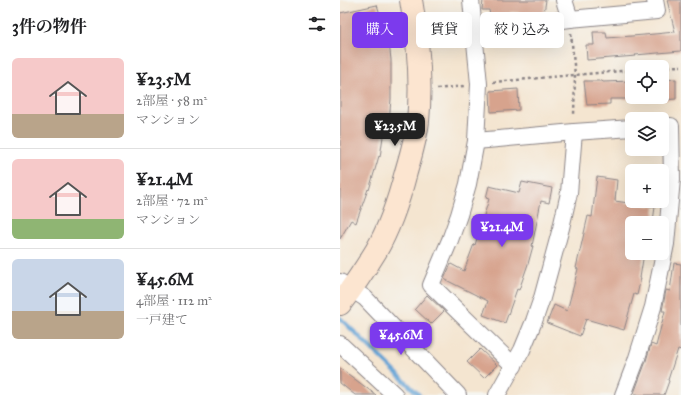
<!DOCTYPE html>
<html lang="ja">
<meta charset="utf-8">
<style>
body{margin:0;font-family:"IM FELL Great Primer","Noto Serif JP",serif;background:#f2f2f2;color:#202124;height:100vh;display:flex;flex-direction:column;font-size:15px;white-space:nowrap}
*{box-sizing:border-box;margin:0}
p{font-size:13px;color:#757577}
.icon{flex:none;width:22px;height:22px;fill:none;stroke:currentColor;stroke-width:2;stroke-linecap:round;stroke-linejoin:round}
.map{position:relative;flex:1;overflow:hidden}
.side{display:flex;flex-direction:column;background:#fff;width:340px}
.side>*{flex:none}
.top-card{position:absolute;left:12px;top:12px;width:269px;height:36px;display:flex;gap:8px}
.buttons{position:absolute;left:285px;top:60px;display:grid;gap:8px}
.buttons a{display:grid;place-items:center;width:44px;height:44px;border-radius:6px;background:#fff;box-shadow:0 4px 16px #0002;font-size:20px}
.price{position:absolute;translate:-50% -34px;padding:0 9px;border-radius:8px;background:#7c3aed;color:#fff;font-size:13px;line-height:26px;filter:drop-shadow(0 1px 2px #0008)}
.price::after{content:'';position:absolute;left:50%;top:24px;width:12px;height:9px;margin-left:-6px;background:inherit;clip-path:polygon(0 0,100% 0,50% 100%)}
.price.active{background:#222;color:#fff}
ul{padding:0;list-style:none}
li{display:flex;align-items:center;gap:12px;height:100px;padding:0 12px}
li+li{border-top:1px solid #e0e0e0}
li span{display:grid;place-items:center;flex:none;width:112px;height:80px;border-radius:6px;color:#555}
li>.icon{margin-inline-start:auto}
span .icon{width:48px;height:48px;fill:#fffc;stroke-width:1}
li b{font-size:17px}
h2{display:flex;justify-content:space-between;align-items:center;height:48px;padding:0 12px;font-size:17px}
.pill{padding:0 14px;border-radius:6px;background:#fff;box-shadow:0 4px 16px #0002;font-size:14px;line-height:36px}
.pill.active{background:#7c3aed;color:#fff}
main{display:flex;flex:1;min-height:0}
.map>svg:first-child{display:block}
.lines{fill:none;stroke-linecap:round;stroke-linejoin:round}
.stream{stroke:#61a1d4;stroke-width:4.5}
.building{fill:#d7a38d}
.street-casing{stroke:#8b8486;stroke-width:18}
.secondary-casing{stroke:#8b8486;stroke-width:24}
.path{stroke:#8b8486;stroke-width:2.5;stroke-dasharray:3 3;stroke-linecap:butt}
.street{stroke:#fff;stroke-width:16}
.secondary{stroke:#fce5d0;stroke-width:22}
</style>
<main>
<section class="side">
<h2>3件の物件<svg class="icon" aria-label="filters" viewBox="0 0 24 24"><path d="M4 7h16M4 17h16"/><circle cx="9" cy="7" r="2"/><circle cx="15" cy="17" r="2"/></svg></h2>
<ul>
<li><span style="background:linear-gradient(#f6c9c9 70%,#b9a48a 0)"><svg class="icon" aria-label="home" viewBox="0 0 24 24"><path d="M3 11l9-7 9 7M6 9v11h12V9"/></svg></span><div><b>¥23.5M</b><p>2部屋 · 58 m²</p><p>マンション</p></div></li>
<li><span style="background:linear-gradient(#f6c9c9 75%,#8fb573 0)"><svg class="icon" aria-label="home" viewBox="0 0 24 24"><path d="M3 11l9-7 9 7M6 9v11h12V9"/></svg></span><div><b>¥21.4M</b><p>2部屋 · 72 m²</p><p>マンション</p></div></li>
<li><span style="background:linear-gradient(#c9d6e8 65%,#b9a48a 0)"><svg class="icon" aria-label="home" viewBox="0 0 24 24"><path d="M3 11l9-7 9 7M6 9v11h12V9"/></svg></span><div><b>¥45.6M</b><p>4部屋 · 112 m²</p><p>一戸建て</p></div></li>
</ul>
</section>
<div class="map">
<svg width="341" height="395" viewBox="0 0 341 395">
<rect width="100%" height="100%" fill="#f6f6f2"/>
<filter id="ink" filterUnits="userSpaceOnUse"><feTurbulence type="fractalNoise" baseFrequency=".025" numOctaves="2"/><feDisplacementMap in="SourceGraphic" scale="8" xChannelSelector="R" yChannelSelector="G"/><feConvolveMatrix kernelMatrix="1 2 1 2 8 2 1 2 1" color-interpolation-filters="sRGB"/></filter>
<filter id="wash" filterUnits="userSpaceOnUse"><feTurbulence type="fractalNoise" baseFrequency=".012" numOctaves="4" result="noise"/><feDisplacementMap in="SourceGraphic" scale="16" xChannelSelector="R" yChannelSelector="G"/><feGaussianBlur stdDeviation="0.9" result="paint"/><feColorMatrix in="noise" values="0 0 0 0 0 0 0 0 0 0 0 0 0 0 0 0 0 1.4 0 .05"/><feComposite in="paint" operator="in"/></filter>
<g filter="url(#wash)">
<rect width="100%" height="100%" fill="#f4e5d0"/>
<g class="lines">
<polyline class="stream" points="0,318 79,395"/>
</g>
<g id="blocks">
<g class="building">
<polygon points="143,0 206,0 204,13 199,14 170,12 171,14 150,15 149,10 142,10"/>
<polygon points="327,0 341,0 341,51 295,55 296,56 247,60 246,45 254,45 253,32 266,32 267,38 304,35 335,32"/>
<polygon points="37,5 49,42 51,60 51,99 49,123 45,123 40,157 39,156 29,190 28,189 16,223 11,220 0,239 0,13"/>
<polygon points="336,79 336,99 322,100 322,80"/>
<polygon points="244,81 262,81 263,82 292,81 292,99 270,99 270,104 247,105"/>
<polygon points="178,89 179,110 151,112 150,91"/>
<polygon points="257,177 277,180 275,201 315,207 313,221 304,220 304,223 292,223 292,253 304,253 300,278 301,278 297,295 294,294 284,330 246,319 240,336 207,323 214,305 227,311 238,269 236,268 248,216 252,217"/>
<polygon points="182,182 212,188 209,203 201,201 192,246 193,246 188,264 179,290 177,289 165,323 143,315 148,301 104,279 111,264 124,271 134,244 135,245 149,199 146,198 149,186 179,193"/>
<polygon points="334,263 341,264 341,350 338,349 328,380 329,381 324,395 300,395 294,393 305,364 311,344 316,346 325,311 322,311 326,290 330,291"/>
<polygon points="87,295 104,311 91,324 75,309"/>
<polygon points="140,349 157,365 144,378 127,362"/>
<polygon points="0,368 36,395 15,395 0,383"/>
</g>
</g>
</g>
<g filter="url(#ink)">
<use href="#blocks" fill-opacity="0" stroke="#8b8486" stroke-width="1"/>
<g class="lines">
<defs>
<g id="street">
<polyline points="131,0 139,84 136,141 128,184 119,215 110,240 91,285 174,366"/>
<polyline points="224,0 230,19"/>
<polyline points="135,32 230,19 317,11 315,0"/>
<polyline points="136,141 234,132 292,128"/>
<polyline points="0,282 25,298 118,395"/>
<polyline points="0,344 55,395"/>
<polyline points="157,395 182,350 194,321 202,298 221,228 229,193 234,132"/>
<polyline points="283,395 296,361 313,307 326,244 332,179 331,126 322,126"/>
</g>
<path id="secondary" d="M0 304C13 287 25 269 36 251 50 227 59 199 66 172 71 155 76 138 78 121 82 81 78 40 71 0"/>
</defs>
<use href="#street" class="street-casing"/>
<use href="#secondary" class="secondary-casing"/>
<g class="path">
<polyline points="231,33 235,75 234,116"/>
<polyline points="322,67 341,66"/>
<polyline points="153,82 292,70"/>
<polyline points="97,89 124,86"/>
</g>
<use href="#street" class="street"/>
<use href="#secondary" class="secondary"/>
</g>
</g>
</svg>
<div class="buttons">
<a><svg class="icon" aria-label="locate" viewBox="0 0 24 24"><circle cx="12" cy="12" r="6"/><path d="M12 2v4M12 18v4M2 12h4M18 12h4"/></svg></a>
<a><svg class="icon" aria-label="layers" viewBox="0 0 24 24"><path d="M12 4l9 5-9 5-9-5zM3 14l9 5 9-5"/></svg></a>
<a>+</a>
<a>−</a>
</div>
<b class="price active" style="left:55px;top:147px">¥23.5M</b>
<b class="price" style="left:162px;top:248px">¥21.4M</b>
<b class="price" style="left:61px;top:356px">¥45.6M</b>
<div class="top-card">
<a class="pill active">購入</a>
<a class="pill">賃貸</a>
<a class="pill">絞り込み</a>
</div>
</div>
</main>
